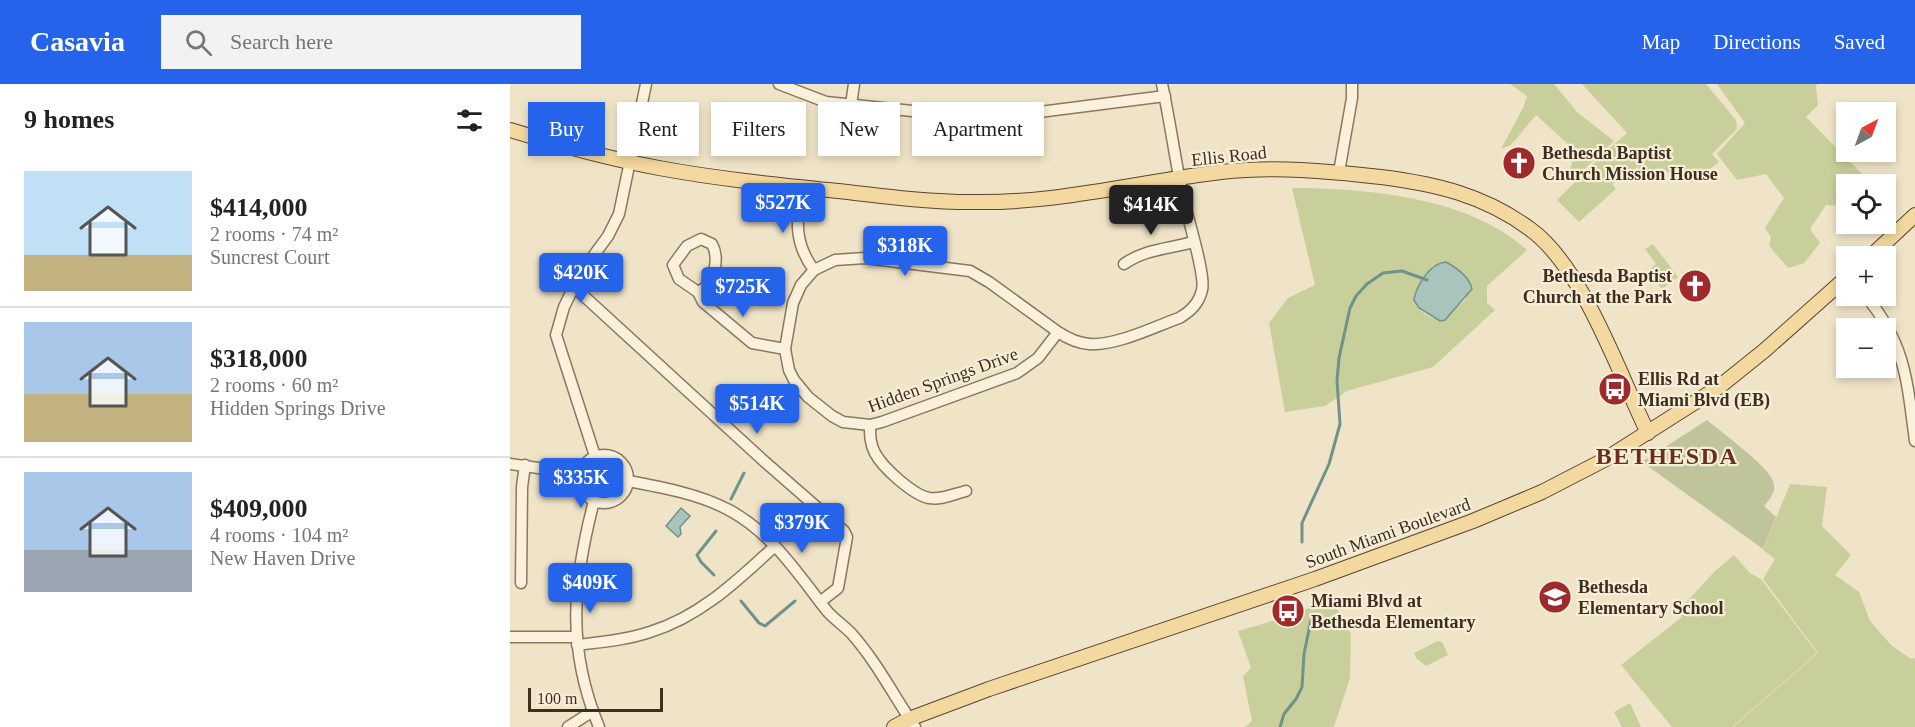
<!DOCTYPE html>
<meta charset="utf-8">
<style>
body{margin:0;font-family:Georgia,serif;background:#f2f2f2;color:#222;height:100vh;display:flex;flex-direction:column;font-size:22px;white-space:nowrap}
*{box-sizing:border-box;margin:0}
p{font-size:20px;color:#767676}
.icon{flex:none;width:33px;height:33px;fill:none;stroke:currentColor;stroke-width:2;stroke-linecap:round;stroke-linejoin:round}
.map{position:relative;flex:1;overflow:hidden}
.details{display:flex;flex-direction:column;background:#fff;width:510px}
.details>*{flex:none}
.top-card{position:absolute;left:18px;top:18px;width:570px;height:54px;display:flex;gap:12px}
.needle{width:39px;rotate:41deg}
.fabs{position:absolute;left:1326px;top:18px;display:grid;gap:12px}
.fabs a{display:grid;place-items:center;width:60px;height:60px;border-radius:0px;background:#fff;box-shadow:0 3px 9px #0003;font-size:30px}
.scale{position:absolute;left:18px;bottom:15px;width:135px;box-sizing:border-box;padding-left:6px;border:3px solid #3d2e20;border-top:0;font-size:16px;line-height:21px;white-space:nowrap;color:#3d2e20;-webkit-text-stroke:4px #f7eed8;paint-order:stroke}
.price{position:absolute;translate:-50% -51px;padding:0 14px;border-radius:6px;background:#2563eb;color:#fff;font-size:20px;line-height:39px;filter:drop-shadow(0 2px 3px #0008)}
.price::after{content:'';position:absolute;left:50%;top:36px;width:18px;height:14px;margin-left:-9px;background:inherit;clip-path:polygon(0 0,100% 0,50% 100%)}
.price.on{background:#222;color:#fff}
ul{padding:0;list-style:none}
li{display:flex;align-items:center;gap:18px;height:150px;padding:0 24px}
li+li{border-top:2px solid #e0e0e0}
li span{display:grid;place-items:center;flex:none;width:168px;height:120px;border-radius:0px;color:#555}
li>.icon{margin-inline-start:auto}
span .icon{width:72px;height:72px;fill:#fffc;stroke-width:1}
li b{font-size:26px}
h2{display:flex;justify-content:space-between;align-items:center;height:72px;padding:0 24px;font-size:26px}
.chip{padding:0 21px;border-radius:0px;background:#fff;box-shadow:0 3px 9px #0003;font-size:21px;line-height:54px}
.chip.on{background:#2563eb;color:#fff}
header{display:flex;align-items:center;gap:36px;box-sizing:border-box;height:84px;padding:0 30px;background:#2563eb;color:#fff}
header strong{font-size:28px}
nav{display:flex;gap:33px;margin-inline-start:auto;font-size:21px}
.search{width:420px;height:54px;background:#f2f2f2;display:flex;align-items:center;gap:15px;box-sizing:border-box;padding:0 21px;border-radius:0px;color:#767676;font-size:22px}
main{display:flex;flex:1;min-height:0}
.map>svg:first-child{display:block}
.green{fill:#c9cf9b;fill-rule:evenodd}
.cemetery{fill:#bfc49a}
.water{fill:#a9c4bc;stroke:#6f938a;stroke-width:1.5}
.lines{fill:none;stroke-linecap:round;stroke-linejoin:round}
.stream{stroke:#6f938a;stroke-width:3}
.minor-casing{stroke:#8d765c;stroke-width:13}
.major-casing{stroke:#5b4430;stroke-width:16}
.minor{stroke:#faf1dc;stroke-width:10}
.major{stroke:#f3d9a0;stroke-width:14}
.labels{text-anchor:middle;stroke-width:4.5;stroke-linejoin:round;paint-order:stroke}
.poi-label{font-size:18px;font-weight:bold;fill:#3d2e20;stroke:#f7eed8;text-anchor:start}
.street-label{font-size:18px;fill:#3d2e20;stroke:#f7eed8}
.district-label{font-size:24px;font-weight:bold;letter-spacing:1.5px;fill:#6b2e1e;stroke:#f7eed8}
</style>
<header>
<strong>Casavia</strong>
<div class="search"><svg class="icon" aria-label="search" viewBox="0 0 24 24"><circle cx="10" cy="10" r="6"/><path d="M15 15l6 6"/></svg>Search here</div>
<nav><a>Map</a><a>Directions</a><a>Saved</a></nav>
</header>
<main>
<section class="details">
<h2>9 homes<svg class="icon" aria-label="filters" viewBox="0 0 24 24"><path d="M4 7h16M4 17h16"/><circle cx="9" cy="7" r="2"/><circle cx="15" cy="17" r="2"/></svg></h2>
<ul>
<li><span style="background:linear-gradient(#bfe0f5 70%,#c2b280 0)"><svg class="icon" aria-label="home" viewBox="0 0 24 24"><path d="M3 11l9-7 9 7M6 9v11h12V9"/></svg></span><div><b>$414,000</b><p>2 rooms · 74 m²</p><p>Suncrest Court</p></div></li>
<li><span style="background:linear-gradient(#a9c7e8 60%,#c2b280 0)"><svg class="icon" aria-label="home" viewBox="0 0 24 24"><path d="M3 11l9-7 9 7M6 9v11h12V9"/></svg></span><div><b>$318,000</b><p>2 rooms · 60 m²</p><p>Hidden Springs Drive</p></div></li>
<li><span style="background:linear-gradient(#a9c7e8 65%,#9aa5b1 0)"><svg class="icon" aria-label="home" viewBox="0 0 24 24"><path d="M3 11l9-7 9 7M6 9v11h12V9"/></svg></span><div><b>$409,000</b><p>4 rooms · 104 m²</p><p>New Haven Drive</p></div></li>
</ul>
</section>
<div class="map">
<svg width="1405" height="643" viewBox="0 0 1405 643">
<rect width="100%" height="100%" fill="#f0e4c8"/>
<g class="green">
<polygon points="1000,0 1044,0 1068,29 1104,57 1064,95 1056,94 1062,80 1061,63 1026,31 1001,61 991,65 1013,24 1017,12"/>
<polygon points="1072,0 1196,0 1226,36 1227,45 1202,70 1209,78 1182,98 1172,97 1151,84 1138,95 1128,83 1102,100 1106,105 1069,138 1047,116 1090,73 1117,49"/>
<polygon points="1207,0 1308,0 1306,2 1308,21 1296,33 1362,100 1336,100 1336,122 1316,121 1300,145 1310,159 1294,179 1278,184 1259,162 1261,153 1255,144 1274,114 1256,90 1227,96 1207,70 1235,39"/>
<path d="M782 104C856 104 959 113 1017 166L977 202V219L985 226 923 283 837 307 815 322 775 328 759 239 778 214 805 201ZM925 181 956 215 933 237C893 227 903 205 925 181Z"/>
<polygon points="1143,160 1168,193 1152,205 1138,186 1146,180 1135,165"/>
<polygon points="1280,400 1317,403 1312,442 1341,471 1325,491 1349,508 1360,537 1381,561 1401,575 1405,574 1405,643 1223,643 1308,569 1253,495 1265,475 1253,466"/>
<polygon points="1224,471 1240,489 1251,495 1307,569 1222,643 1162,643 1111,581 1172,533 1168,527 1205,487"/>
<polygon points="822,516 841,550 840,594 824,643 735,643 742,637 733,592 741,584 728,547 759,538"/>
<polygon points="928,557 932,558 938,571 916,582 907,575 904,569"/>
<polygon points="1120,619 1131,643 1112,643 1104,628"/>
</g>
<path class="cemetery" d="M1197 336C1211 348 1258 382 1263 397 1267 407 1260 415 1254 422L1266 433 1253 465 1132 378Z"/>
<g class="water">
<path d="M936 178C947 184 959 192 962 205L935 236 930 237 909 224 904 216C906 202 920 179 936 178Z"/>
<polygon points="171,424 180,432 170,443 171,450 168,453 156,442"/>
</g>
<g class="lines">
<g class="stream">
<polyline points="221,415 234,389"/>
<polyline points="792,458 792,439 819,380 830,340 827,297 829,274 840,224 846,212 857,200 873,189 892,187 917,196"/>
<polyline points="204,491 191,478 187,471 206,447"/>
<polyline points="231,517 249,539 255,542 285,517"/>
<polyline points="770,643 774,630 786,615 792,603 794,570 801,536"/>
</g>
<defs>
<g id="minor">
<polyline points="269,0 316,18 450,32 498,32 655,12"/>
<polyline points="341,21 344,0"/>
<polyline points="829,88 842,14 842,0"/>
<path d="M291 103C287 135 283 158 304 186"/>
<path d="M191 155 202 160C210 175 204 201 188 208L169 195 163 181 177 162Z"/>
<path d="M614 180C635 165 659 165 683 158"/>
<polyline points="64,203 255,378 334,447 337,453 328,504 310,518"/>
<polyline points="188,208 193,218 242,259 275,265"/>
<path d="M1356 212C1396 261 1397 297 1405 357"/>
<path d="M548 248 528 274 507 289 372 338 360 341 333 338 322 332 298 313 284 296 279 286 275 265 283 219 291 201 304 186 325 176 355 174 460 187 479 198 548 248C557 254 568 259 579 260 606 262 644 243 669 234 680 228 689 219 692 206 696 191 677 132 673 113 665 75 660 37 652 0"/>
<path d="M360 341C360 351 360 360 365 369 372 383 403 411 419 414 432 416 444 410 456 407"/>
<circle cx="94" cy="395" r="24"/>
<polyline points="85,372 46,251 54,223 70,190 98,152 109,130 136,0"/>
<polyline points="0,380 70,390"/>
<path d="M118 397C151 403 189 410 219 426 262 449 288 490 317 527 324 535 333 541 341 549 366 577 384 612 405 643"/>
<path d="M84 417C63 498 56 563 89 643"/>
<polyline points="11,499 12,403 15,381"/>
<polyline points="0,553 66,553"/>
<path d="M67 561C91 558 116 556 140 548 190 533 228 496 265 462"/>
<polyline points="58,643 83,627"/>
</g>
<g id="major">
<path d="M0 46C49 61 99 75 149 84 208 95 269 101 328 107 372 112 417 118 462 118 546 120 628 98 711 88 765 82 817 87 871 93 926 100 974 111 1020 145 1073 183 1109 290 1138 349"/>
<polyline points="1361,172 1405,131"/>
<polyline points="384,643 399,635 479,605 805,495 963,437 1032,408 1094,376 1209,303 1255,266 1336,194"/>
</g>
</defs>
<use href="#minor" class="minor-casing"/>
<use href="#major" class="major-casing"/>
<use href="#minor" class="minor"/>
<use href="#major" class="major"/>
</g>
<defs>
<symbol id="church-disc" viewBox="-11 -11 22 22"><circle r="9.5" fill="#9e2a2b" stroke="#f7eed8"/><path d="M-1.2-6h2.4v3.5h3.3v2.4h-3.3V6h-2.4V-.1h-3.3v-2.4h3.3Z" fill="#fff"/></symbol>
<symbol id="bus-disc" viewBox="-11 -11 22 22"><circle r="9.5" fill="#9e2a2b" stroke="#f7eed8"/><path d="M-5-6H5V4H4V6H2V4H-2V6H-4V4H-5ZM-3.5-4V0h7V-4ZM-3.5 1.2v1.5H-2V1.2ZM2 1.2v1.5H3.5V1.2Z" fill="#fff"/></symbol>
<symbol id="school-disc" viewBox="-11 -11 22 22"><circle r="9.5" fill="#9e2a2b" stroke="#f7eed8"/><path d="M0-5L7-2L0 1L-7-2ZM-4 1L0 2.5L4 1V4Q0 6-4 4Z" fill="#fff"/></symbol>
</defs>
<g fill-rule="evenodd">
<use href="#church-disc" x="990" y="60" width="38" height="38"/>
<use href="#church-disc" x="1166" y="183" width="38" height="38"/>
<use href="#bus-disc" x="1086" y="286" width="38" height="38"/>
<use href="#school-disc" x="1026" y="494" width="38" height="38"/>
<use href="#bus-disc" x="759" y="508" width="38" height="38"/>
</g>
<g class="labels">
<g class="poi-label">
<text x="1032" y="75">Bethesda Baptist<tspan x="1032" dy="21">Church Mission House</tspan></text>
<text x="1162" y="198" text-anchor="end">Bethesda Baptist<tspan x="1162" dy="21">Church at the Park</tspan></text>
<text x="1128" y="301">Ellis Rd at<tspan x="1128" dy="21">Miami Blvd (EB)</tspan></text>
<text x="1068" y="509">Bethesda<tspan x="1068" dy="21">Elementary School</tspan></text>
<text x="801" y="523">Miami Blvd at<tspan x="801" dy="21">Bethesda Elementary</tspan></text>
</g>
<g class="street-label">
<text transform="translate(719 72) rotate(-6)" y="6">Ellis Road</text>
<text transform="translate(433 296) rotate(-20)" y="6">Hidden Springs Drive</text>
<text transform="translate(878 449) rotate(-20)" y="6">South Miami Boulevard</text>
</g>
<g class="district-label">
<text x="1157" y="380">BETHESDA</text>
</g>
</g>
</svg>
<div class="fabs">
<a><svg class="needle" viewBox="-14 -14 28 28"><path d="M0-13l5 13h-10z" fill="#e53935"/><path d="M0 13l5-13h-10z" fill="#767676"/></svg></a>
<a><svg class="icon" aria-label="locate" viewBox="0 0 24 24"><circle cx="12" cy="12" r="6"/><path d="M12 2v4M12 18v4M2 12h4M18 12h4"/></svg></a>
<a>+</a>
<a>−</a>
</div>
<div class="scale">100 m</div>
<b class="price" style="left:273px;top:150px">$527K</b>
<b class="price on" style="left:641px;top:152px">$414K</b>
<b class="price" style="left:395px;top:193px">$318K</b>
<b class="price" style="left:71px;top:220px">$420K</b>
<b class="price" style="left:233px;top:234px">$725K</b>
<b class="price" style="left:247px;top:351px">$514K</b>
<b class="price" style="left:71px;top:425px">$335K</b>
<b class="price" style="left:292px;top:470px">$379K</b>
<b class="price" style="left:80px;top:530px">$409K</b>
<div class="top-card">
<a class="chip on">Buy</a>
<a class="chip">Rent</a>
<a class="chip">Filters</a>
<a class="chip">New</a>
<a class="chip">Apartment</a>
</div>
</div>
</main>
